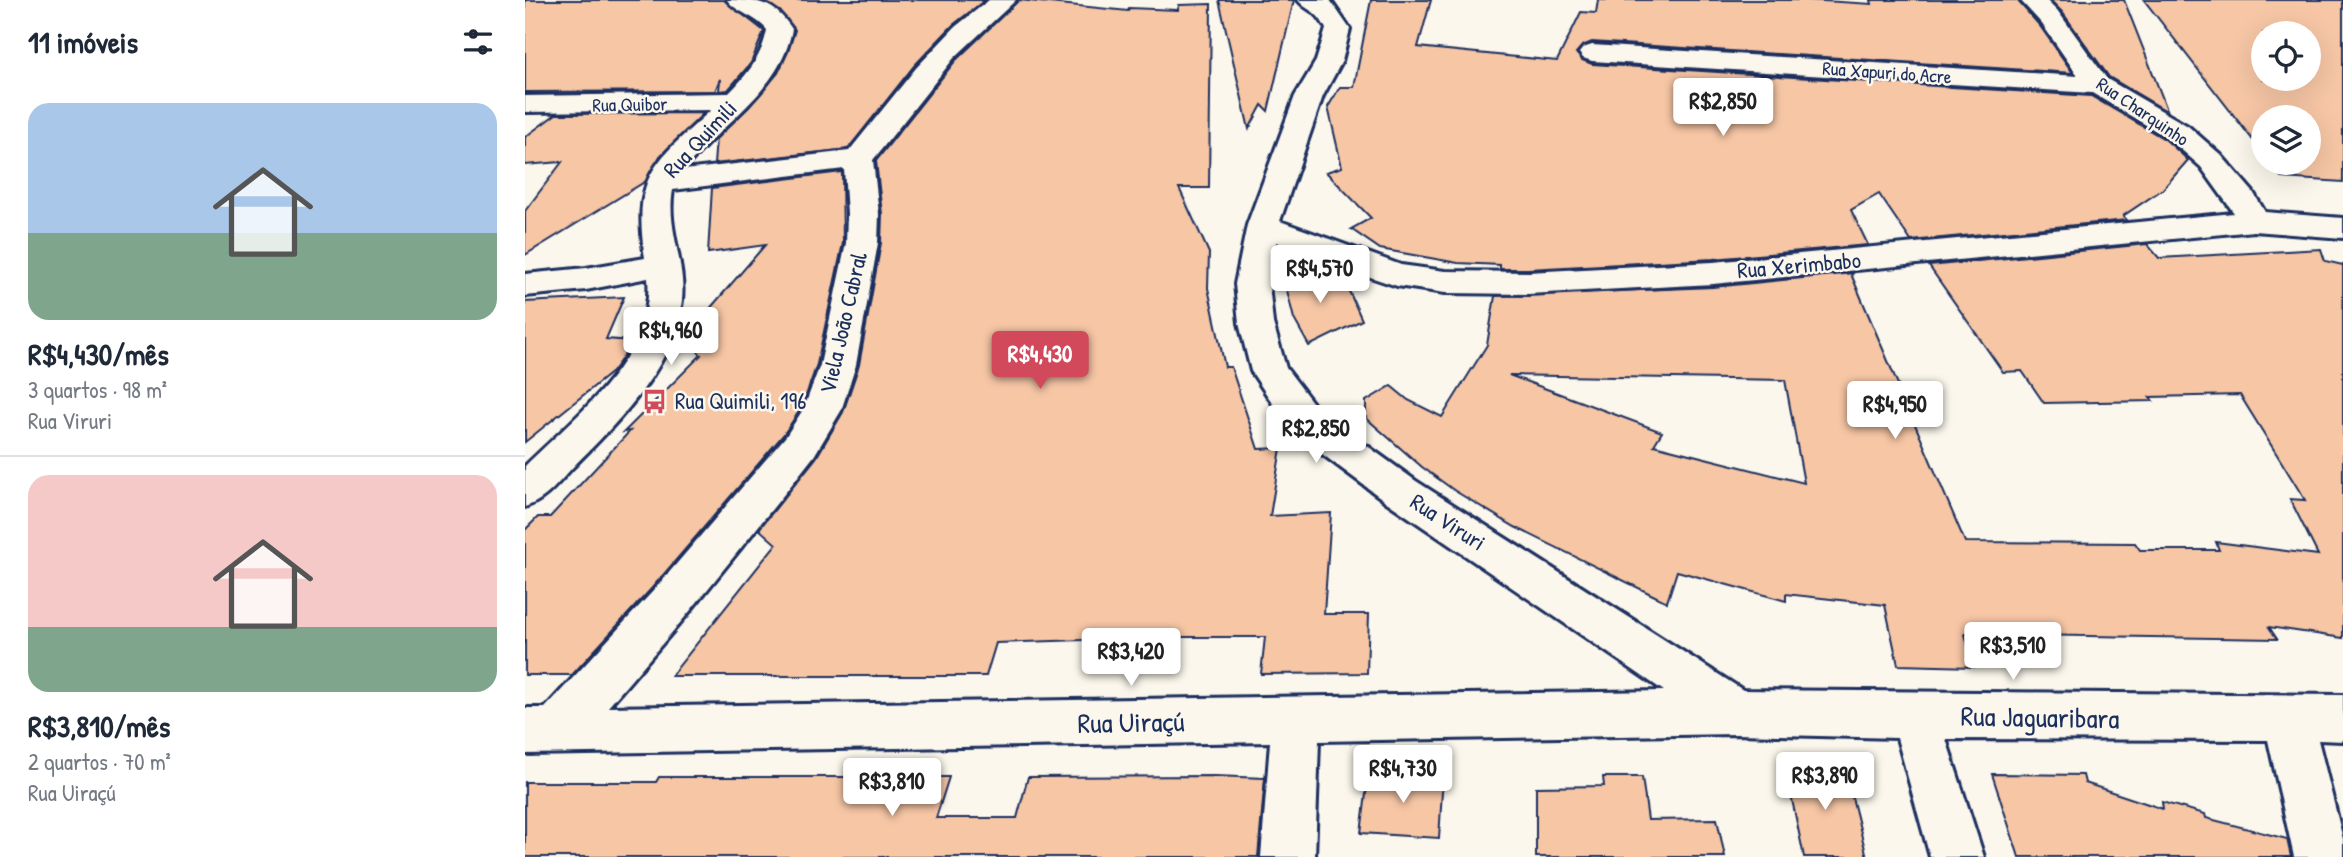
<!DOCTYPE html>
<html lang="pt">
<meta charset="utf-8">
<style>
body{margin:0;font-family:"Patrick Hand",sans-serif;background:#f2f2f3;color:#1f2937;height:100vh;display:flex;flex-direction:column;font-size:26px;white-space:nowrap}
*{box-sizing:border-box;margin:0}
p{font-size:23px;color:#747a83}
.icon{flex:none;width:38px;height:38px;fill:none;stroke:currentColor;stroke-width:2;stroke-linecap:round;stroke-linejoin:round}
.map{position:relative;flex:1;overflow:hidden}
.side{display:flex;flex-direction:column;background:#fff;width:525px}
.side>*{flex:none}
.tools{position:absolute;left:1726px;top:21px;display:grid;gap:14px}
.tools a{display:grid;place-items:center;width:70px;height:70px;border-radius:50%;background:#fff;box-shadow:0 7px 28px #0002;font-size:35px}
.price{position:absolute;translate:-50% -60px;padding:0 16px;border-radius:7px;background:#fff;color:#222;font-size:23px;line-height:46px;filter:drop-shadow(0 2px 4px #0008)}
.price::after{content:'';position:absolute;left:50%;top:42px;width:21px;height:16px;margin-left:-10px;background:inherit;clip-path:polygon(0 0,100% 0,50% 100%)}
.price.active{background:#d1495b;color:#fff}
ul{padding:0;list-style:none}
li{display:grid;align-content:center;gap:14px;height:371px;padding:0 28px}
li+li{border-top:2px solid #e0e1e3}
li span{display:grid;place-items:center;height:217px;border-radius:21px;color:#555}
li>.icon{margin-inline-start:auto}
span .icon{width:126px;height:126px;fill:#fffc;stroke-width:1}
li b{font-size:30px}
h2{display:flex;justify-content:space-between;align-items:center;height:84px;padding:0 28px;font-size:30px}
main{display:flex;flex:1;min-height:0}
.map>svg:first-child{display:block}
.building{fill:#f6c6a5;stroke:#1b2f5e;stroke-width:2;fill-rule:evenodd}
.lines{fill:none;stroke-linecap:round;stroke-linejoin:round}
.minor-casing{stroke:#1b2f5e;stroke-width:6}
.minor{fill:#fbf7ec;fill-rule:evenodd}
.labels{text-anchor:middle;stroke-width:5;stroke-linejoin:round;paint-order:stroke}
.far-street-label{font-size:19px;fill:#1b2f5e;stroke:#fbf7ec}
.street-label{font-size:23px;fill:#1b2f5e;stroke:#fbf7ec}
.poi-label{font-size:23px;fill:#1b2f5e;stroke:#fbf7ec;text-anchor:start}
.near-street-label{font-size:28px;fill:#1b2f5e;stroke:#fbf7ec}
</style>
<main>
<section class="side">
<h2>11 imóveis<svg class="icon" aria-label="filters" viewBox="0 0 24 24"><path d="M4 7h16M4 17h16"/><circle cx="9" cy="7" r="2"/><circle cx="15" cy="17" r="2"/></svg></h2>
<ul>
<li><span style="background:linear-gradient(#a9c7e8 60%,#7fa58c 0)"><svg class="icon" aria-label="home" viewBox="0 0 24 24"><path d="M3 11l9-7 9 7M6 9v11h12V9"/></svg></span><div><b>R$4,430/mês</b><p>3 quartos · 98 m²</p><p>Rua Viruri</p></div></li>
<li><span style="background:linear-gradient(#f6c9c9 70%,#7fa58c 0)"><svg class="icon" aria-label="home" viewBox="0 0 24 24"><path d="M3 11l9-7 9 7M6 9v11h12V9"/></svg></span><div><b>R$3,810/mês</b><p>2 quartos · 70 m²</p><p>Rua Uiraçú</p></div></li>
</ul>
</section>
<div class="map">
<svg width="1818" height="857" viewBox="0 0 1818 857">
<rect width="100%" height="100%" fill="#fbf7ec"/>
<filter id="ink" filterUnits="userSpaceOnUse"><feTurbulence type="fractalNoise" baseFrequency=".0143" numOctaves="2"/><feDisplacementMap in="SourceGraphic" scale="14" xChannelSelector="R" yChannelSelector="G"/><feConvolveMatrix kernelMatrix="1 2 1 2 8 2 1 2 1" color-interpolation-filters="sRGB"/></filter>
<g filter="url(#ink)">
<g class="building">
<polygon points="0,0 199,0 239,31 226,63 203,90 194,91 195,79 190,91 0,92"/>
<polygon points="235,0 460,0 428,25 389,66 323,149 189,164 191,139 224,107 253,73 263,52 270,30 255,11"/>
<polygon points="494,0 603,11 604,8 653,10 654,5 686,4 684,188 654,188 684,253 683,288 700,367 706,367 733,449 756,448 745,516 806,513 799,614 844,614 842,673 736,674 740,637 650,637 471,643 461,676 146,676 251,544 234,529 291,458 318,412 334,365 356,243 357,214 351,161 431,60"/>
<polygon points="694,0 769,0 743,111 737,105 724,129"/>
<polygon points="846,0 906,0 893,47 1032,61 1056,12 1071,13 1073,0 1282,0 1347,4 1346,0 1492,0 1515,26 1548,73 1067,42 1057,46 1051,53 1057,60 1067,64 1566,96 1641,140 1663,160 1638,189 1598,216 1602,220 1386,241 1354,194 1326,210 1343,245 1188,259 1003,269 975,269 975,265 933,263 855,249 826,229 846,218 801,172 817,167 803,107 815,87 829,87"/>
<polygon points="1525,0 1599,0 1643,112 1584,77 1537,12"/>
<path d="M1619 0H1818V182L1757 178 1745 163H1783V117H1738V153ZM1738 33H1783V79H1738Z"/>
<polygon points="179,113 135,156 121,181 0,255 0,211 37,162 0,165 0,137 31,114"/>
<polygon points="317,172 318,243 292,364 277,407 259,434 127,588 47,675 0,675 0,530 13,517 25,517 105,431 99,432 176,355 165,342 181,323 182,312 240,245 183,253 187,188"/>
<path d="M1622 244 1634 258 1796 249 1800 261 1818 265V638L1744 627 1752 639 1440 634 1449 667 1373 665 1360 605 1261 594V601L1152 571 1142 602 990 527 930 491 897 467 841 418V401L866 386 883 400 917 417 962 345 970 296 1188 287 1329 273 1326 274 1440 542 1610 543 1615 550H1694L1691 542 1793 555 1765 499 1780 500 1715 395 1625 397 1628 401 1519 403 1497 371 1478 372 1404 266ZM984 375 1260 380 1279 483 1129 445 1137 432Z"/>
<polygon points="793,268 824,291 837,320 784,346 769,319 758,274"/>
<polygon points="99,297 81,339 107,341 98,357 87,372 0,442 0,302"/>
<polygon points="1319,765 1342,857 1279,857 1260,766"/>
<polygon points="844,770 918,776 914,838 836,833"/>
<polygon points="1467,774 1558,775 1560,783 1638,809 1637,802 1680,814 1681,818 1762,839 1766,857 1494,857"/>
<polygon points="689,776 740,778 733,857 0,857 0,782 131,782 134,777 424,777 411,818 492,818 503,777"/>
<polygon points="1078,777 1117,777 1123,820 1192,819 1200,857 1011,857 1011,787 1079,786"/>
</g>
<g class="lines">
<defs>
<path id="minor" d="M202 0C234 0 248 1 267 29 256 92 195 123 159 170L324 151 391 68 430 27 464 0H491L429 58 348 160 354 214 353 243 331 365 316 411 289 456 260 493 161 616 83 707 1139 691 863 503 766 431 726 371 714 323 710 284 722 225 770 96 791 61 801 29C791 8 782 12 773 0H805L825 29 817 61 798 96 755 221 876 265 920 271 1003 272 1188 262 1709 213 1676 167 1643 138 1567 93 1067 61 1058 58 1054 53 1058 48 1067 45 1553 76 1517 24 1495 0H1521L1535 14 1582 79 1663 126 1696 155 1728 192 1740 212 1818 218V238L1729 231 1188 284 1003 294 920 293 872 286 806 264 751 242 744 284 748 323 761 368 794 411 891 481 1218 690 1818 695V741L1793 740 1818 839V857H1769L1743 740 1421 739 1459 857H1405L1372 738 1211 734 794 741 790 857H736L745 742 0 754V708H20L129 590 261 436 279 408 295 365 321 243 322 214 319 169 148 190C141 228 161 263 157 300 150 366 92 423 48 467 33 483 21 500 0 507V466C50 417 130 356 123 278L61 290 0 296V274L61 268 120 258C107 175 129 163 186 110L0 112V96L204 93C223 74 237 56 242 30 231 16 212 13 202 0Z"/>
</defs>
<use href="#minor" class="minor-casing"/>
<use href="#minor" class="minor"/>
</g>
</g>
<defs>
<symbol id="bus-bare" viewBox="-9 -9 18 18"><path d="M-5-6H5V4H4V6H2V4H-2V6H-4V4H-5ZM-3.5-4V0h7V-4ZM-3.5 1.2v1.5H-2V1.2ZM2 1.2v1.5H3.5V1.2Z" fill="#d1495b" stroke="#fbf7ec" stroke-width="2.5" paint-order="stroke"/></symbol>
</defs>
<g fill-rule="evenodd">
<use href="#bus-bare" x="112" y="384" width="35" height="35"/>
</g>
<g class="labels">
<g class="far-street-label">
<text transform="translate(1362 72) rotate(4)" y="7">Rua Xapuri do Acre</text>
<text transform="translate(105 104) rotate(-1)" y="7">Rua Quibor</text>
<text transform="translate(1618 111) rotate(34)" y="7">Rua Charquinho</text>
</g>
<g class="street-label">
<text transform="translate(175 139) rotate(-47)" y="8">Rua Quimili</text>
<text transform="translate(1274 265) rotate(-5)" y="8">Rua Xerimbabo</text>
<text transform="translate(318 323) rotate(-77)" y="8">Viela João Cabral</text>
<text transform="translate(923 522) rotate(33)" y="8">Rua Viruri</text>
</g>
<g class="poi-label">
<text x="150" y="409">Rua Quimili, 196</text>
</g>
<g class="near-street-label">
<text transform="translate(1515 717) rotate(1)" y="10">Rua Jaguaribara</text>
<text transform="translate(606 722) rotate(-1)" y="10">Rua Uiraçú</text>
</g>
</g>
</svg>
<div class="tools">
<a><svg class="icon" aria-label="locate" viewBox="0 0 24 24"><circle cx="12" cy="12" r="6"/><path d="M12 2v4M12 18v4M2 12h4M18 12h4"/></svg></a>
<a><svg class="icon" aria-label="layers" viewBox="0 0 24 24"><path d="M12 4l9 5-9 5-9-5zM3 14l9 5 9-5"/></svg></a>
</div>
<b class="price" style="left:1198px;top:138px">R$2,850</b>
<b class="price" style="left:795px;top:305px">R$4,570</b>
<b class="price" style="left:146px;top:367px">R$4,960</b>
<b class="price active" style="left:515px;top:391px">R$4,430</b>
<b class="price" style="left:1370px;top:441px">R$4,950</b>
<b class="price" style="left:791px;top:465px">R$2,850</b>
<b class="price" style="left:1488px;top:682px">R$3,510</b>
<b class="price" style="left:606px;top:688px">R$3,420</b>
<b class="price" style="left:878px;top:805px">R$4,730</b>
<b class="price" style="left:1300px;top:812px">R$3,890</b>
<b class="price" style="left:367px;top:818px">R$3,810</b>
</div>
</main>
